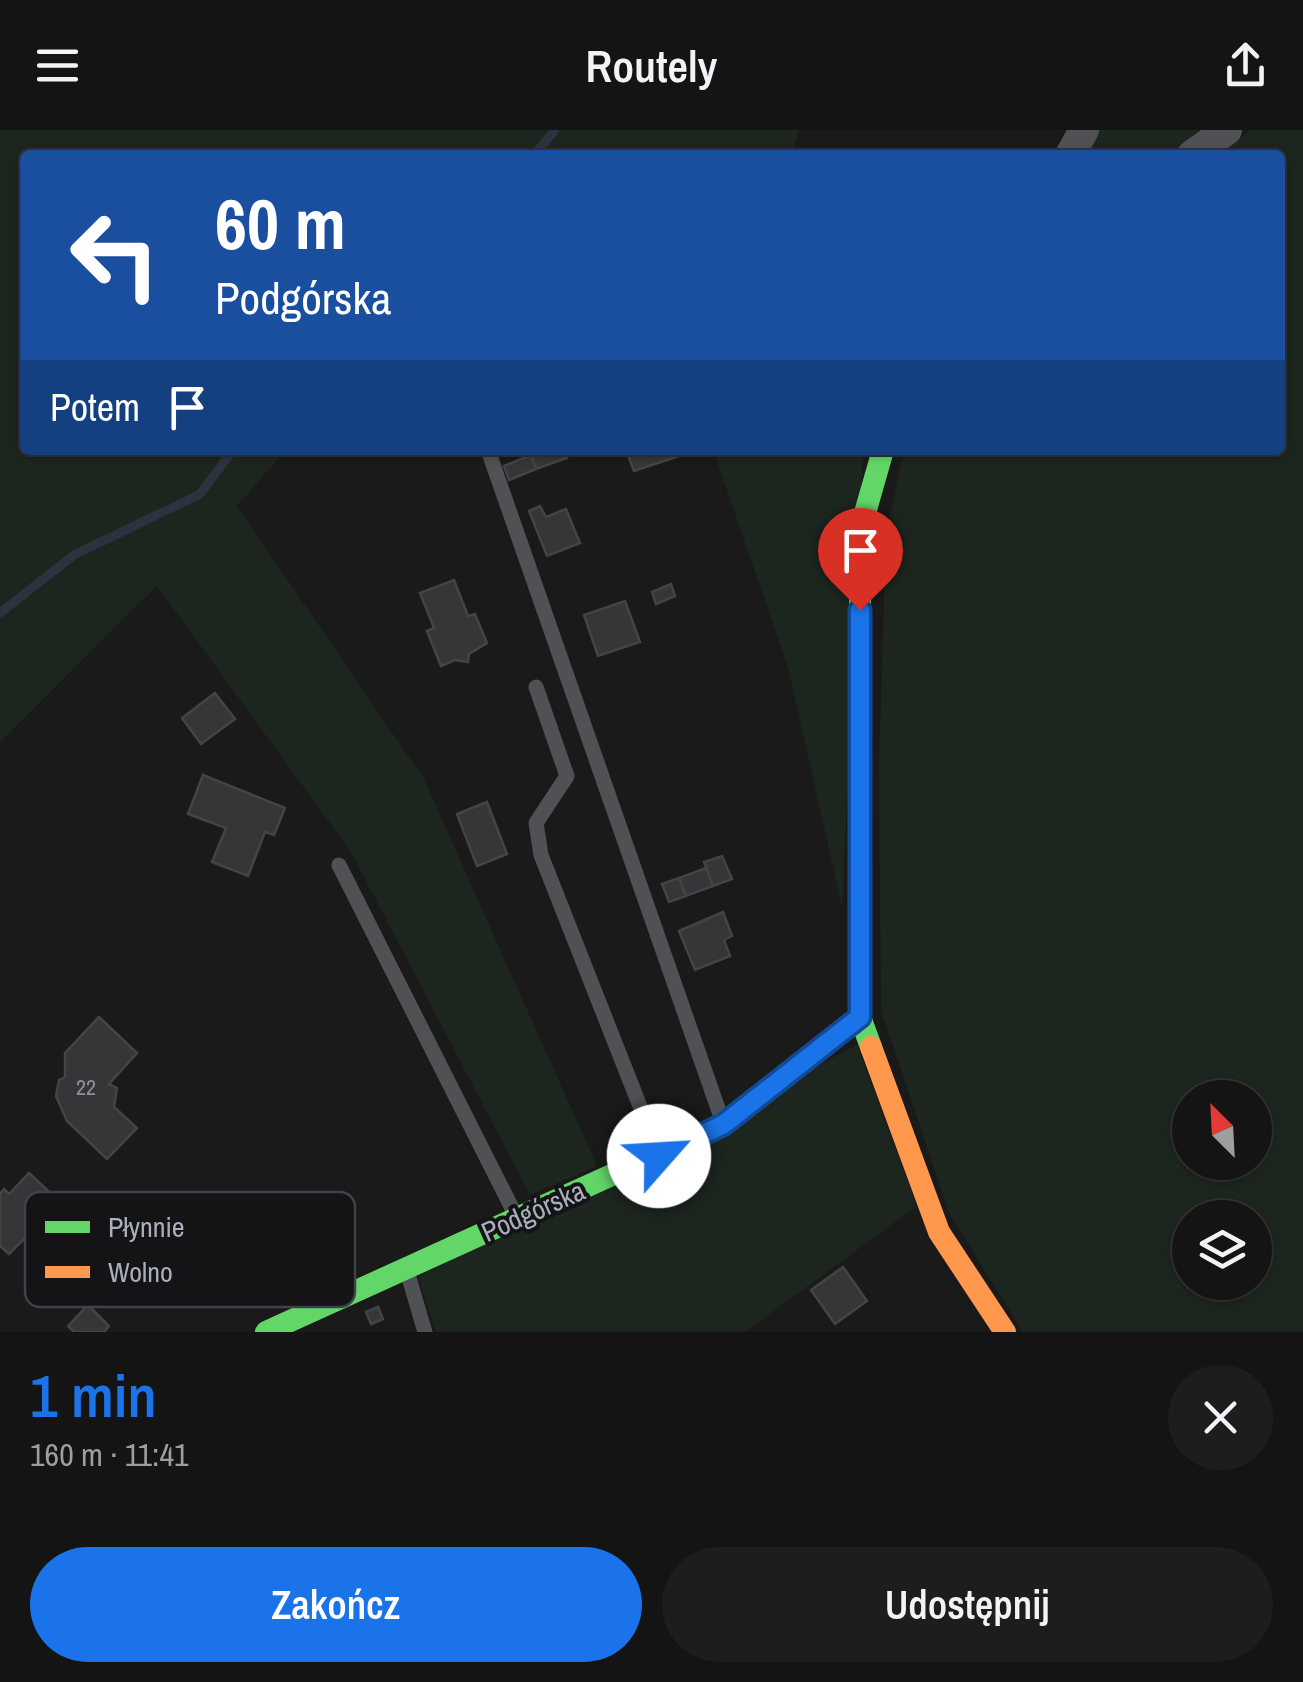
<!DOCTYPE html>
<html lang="pl">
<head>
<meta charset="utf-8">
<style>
  body { margin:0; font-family:"Archivo Narrow",sans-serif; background:#1d1d1d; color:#f1f3f6; height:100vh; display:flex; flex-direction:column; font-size:38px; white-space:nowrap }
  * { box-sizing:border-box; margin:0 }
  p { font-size:32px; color:#9d9ea0 }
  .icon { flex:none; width:55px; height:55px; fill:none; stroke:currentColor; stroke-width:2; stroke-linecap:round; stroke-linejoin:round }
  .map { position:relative; height:1202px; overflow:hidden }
  .panel { display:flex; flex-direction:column; background:#141414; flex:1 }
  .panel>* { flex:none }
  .guide { position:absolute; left:20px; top:20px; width:1265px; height:305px; border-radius:10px; box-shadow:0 2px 8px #0004,0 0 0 2px #333334; background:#1a4fa0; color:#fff; overflow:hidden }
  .needle { width:65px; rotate:336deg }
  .buttons { position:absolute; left:1172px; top:950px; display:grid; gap:20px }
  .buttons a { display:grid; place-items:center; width:100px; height:100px; border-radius:50%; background:#141414; box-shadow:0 2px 8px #0004,0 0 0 2px #333334; font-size:50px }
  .pin { position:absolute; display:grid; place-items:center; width:85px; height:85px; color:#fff; margin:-102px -42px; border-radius:50% 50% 50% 0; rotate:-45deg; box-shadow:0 0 10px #0007 }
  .pin .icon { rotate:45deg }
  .me { position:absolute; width:110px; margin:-55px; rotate:64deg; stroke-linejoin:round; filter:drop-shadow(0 0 8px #0008) }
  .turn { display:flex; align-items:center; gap:35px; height:210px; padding:0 30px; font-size:45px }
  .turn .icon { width:130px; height:130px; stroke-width:2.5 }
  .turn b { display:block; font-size:70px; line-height:85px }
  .then { display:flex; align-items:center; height:95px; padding:0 30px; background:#0003; gap:20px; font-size:38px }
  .round { display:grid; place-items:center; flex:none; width:105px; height:105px; border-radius:52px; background:#1d1d1d }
  .summary { display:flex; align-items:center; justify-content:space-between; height:170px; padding:0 30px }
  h1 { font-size:60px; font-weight:600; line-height:75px; color:#1a73e8 }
  .button { display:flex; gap:20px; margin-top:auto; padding:20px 30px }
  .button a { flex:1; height:115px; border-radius:60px; background:#1a73e8; color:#fff; font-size:40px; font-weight:600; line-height:115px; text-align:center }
  .button a+a { background:#1d1d1d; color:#f1f3f6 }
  header { display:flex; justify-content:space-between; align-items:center; height:130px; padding:0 30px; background:#141414; font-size:45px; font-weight:600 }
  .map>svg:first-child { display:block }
</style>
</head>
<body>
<header><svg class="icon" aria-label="menu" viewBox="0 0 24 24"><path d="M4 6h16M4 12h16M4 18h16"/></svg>Routely<svg class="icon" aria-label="share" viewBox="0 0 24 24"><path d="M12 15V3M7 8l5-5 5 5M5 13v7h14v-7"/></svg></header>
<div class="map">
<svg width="1303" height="1202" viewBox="0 0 1303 1202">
  <rect width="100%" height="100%" fill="#1a1a1b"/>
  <g fill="#1d251f" fill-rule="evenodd">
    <polygon points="0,0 799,0 792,25 613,25 609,18 599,25 25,25 25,320 286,320 237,376 424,649 597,1036 530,1065 351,722 157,456 0,612"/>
    <polygon points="1092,0 1207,0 1173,25 1081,25"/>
    <path d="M1251,0h52v1202h-280l-74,-119 -68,-203 -2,-246 7,-230 18,-84h376v-295h-63zM1190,968h65v64h-65zM1190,1088h65v64h-65z"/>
    <polygon points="713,320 863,320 842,777 788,537"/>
    <polygon points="857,915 917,1076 745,1202 436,1202 418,1147"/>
  </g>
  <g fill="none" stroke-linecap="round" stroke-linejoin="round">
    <g stroke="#2b343e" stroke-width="9">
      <polyline points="534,25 555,0"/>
      <polyline points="0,483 74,425 200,364 233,320"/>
    </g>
  </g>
  <g fill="#363639" stroke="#434447" stroke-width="2.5">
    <polygon points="529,320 563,320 567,328 536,339"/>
    <polygon points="626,320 683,320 685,324 634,341"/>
    <polygon points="531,325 536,339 509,350 504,336"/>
    <polygon points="540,376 546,387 566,379 580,413 547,426 529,381"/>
    <polygon points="454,450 468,486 475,484 487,513 469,524 468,532 455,530 441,536 427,501 434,498 420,463"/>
    <polygon points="671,454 675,466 656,474 652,462"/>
    <polygon points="625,471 640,512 598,526 584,485"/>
    <polygon points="215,563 235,589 201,614 182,588"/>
    <polygon points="203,645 285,678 274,705 265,702 248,746 212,732 226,698 188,684"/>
    <polygon points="487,672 507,724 477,736 457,684"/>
    <polygon points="722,726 732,749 713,756 704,732"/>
    <polygon points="706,738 713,756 686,766 679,748"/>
    <polygon points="679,748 686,766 669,772 662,754"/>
    <polygon points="723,782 732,806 724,810 730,826 695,840 679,801"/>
    <polygon points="99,887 137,923 109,954 117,958 114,977 137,998 107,1029 67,991 56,966 59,950 65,947 65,923"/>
    <polygon points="29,1043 60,1072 42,1090 46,1098 39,1107 25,1108 9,1124 0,1116 0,1064 4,1059 9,1064"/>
    <polygon points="843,1137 867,1171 835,1194 811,1160"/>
    <polygon points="88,1175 109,1196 104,1202 74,1202 68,1196"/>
    <polygon points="378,1177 383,1189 371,1194 366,1182"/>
  </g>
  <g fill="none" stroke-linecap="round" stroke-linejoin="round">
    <g stroke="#505154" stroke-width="15">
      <polyline points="488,320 722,990"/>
      <polyline points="536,557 567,646 536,693 541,725 658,1022"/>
      <polyline points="339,735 515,1084"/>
      <polyline points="407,1141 425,1202"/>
    </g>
    <g stroke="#505154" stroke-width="30">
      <polyline points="1070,25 1084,0"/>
      <polyline points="1192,25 1227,0"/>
    </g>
    <g stroke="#63d668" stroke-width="22">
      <polyline points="871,917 860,887 860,434 863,390 883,320"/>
      <polyline points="266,1202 724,994 860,887"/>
    </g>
    <polyline stroke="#ff974d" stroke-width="22" points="871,917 939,1102 1005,1202"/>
  </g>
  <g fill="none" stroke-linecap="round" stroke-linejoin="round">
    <g stroke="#114b97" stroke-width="25">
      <polyline id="route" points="659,1026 724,994 860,887 860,480"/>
    </g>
    <use href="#route" stroke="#1a73e8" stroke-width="18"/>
  </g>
  <g text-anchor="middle" stroke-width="8" stroke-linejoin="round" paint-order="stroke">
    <g font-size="22" fill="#8d919b">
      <text x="86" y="965">22</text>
    </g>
    <g font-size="28" fill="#aaafbc" stroke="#141417">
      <text transform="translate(533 1081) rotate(-24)" y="10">Podgórska</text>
    </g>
  </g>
  <rect x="25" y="1062" width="330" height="115" rx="15" fill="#141417" stroke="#414249" stroke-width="2.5"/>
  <rect x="45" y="1091" width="45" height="12" fill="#63d668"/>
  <rect x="45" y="1136" width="45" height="12" fill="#ff974d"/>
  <g font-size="28" fill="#aaafbc">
    <text x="108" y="1107">Płynnie</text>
    <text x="108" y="1152">Wolno</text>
  </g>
</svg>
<div class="buttons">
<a><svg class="needle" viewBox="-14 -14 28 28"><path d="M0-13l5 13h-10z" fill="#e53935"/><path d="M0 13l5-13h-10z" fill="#9d9ea0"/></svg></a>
<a><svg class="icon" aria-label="layers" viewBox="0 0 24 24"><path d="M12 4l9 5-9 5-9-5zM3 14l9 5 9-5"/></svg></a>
</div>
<div class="pin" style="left:860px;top:480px;background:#d93025"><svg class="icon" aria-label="arrive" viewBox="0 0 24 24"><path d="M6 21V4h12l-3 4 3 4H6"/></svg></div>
<svg class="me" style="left:659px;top:1026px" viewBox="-20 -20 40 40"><circle r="19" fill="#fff"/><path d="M0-13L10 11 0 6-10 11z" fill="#1a73e8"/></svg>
<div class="guide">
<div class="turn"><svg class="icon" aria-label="left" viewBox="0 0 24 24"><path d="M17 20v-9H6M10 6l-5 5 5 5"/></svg><div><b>60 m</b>Podgórska</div></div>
<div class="then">Potem<svg class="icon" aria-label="arrive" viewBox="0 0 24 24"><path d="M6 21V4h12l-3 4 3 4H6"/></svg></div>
</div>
</div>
<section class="panel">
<div class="summary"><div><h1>1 min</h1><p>160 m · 11:41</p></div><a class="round"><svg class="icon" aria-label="close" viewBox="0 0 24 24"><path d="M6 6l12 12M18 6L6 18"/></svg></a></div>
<div class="button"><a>Zakończ</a><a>Udostępnij</a></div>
</section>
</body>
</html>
